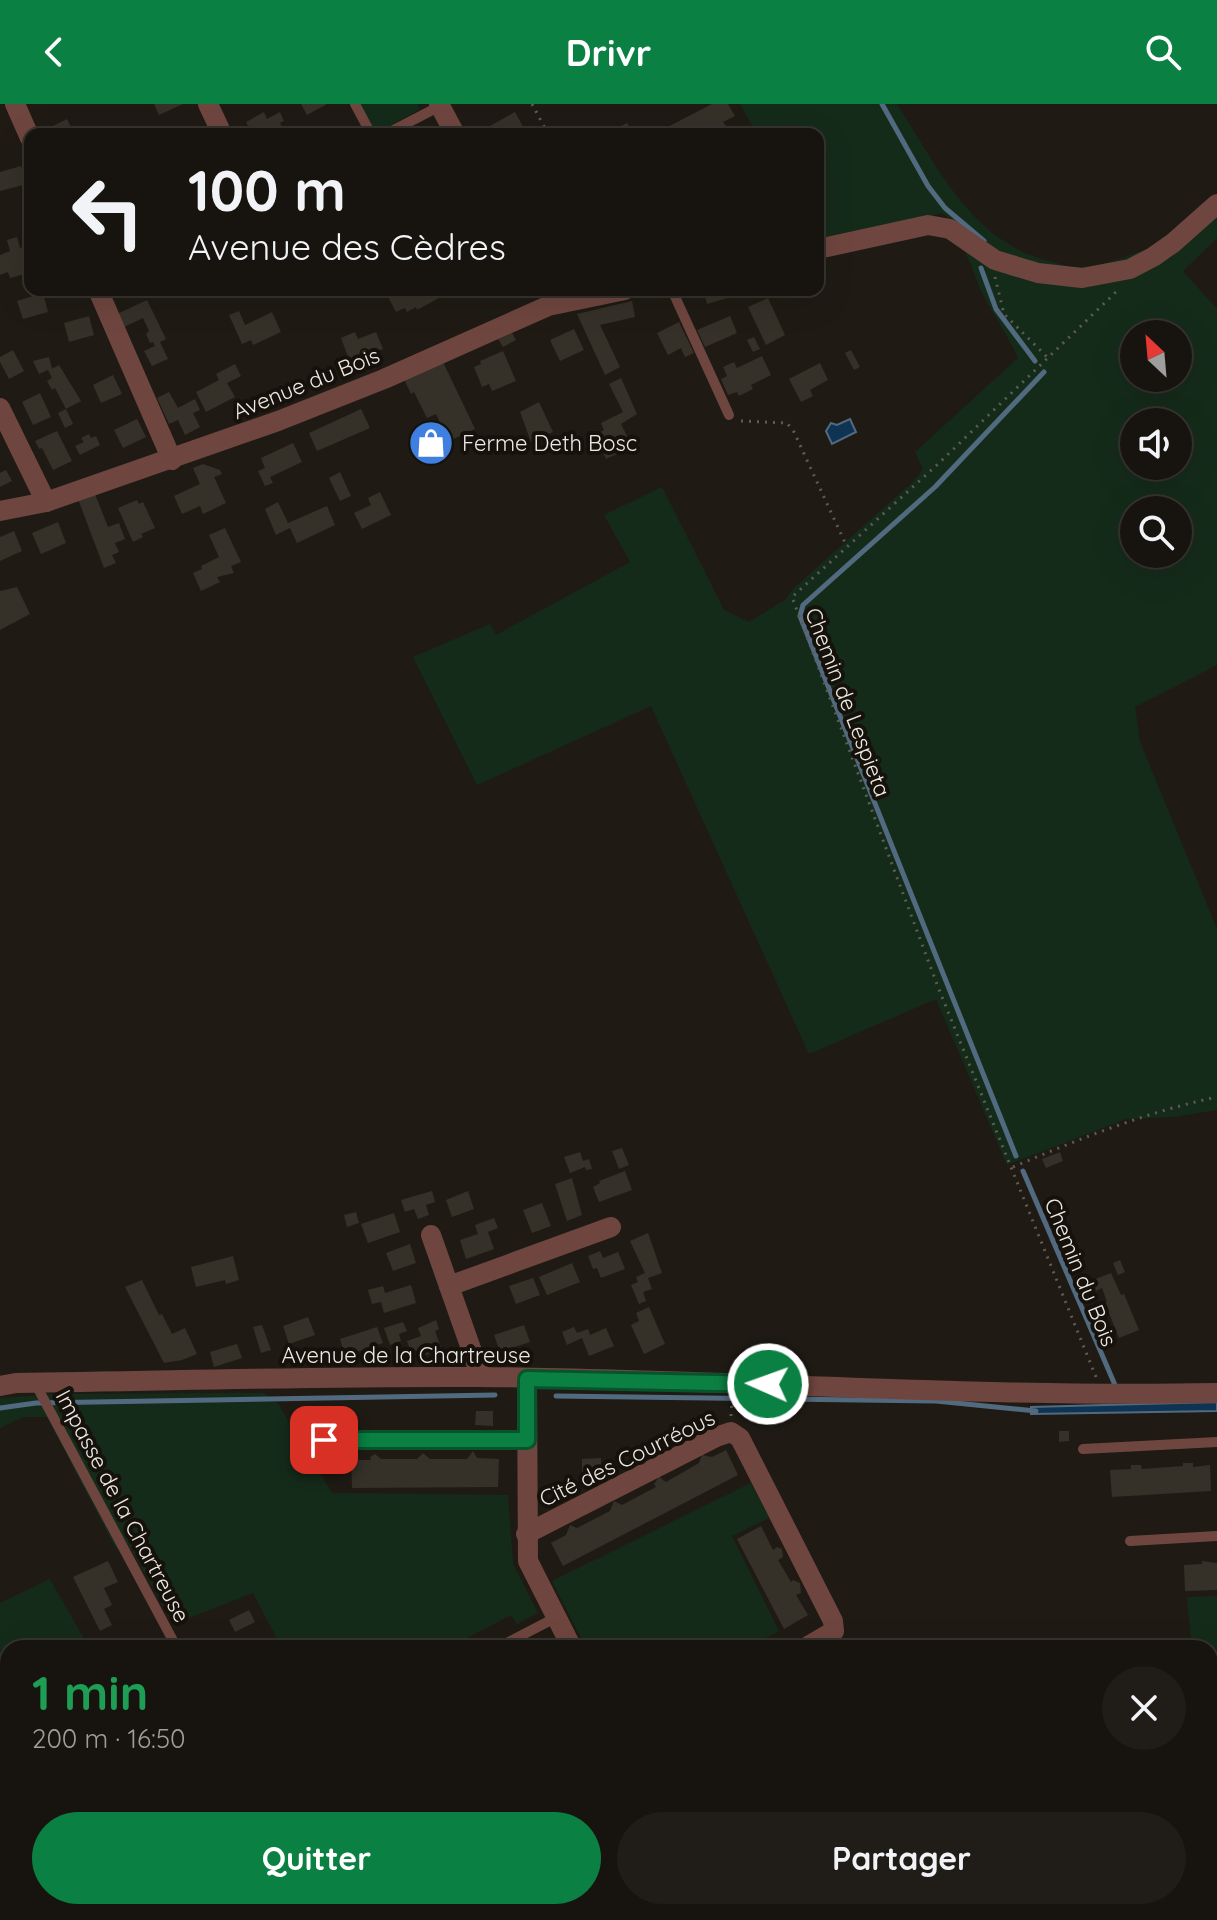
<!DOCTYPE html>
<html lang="fr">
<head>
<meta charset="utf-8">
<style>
  body { margin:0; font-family:Quicksand,sans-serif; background:#201d18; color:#f1f3f6; height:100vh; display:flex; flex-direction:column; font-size:30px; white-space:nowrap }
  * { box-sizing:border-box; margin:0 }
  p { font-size:26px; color:#9e9e9e }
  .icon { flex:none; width:44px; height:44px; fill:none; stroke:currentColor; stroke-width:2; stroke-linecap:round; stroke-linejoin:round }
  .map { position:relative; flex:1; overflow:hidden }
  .panel { position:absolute; left:0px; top:1536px; width:1218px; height:280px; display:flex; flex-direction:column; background:#17140f; border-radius:24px 24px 0 0; box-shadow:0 8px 32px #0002,0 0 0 2px #36332f }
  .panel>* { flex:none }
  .banner { position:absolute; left:24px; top:24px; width:800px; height:168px; border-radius:16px; box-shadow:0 8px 32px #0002,0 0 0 2px #36332f; background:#17140f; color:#f1f3f6; overflow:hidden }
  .needle { width:52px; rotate:334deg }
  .fabs { position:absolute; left:1120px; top:216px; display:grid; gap:16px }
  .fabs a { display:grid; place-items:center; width:72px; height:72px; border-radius:50%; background:#17140f; box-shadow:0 8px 32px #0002,0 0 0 2px #36332f; font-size:40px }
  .pin { position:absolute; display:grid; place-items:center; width:68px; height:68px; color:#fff; margin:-34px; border-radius:16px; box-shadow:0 4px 12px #0006 }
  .me { position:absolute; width:88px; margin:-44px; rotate:272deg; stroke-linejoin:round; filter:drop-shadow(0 0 6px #0008) }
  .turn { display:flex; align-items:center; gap:28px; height:168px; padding:0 32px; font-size:36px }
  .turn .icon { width:104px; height:104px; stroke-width:2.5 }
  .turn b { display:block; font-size:56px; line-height:68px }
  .round { display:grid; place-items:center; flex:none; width:84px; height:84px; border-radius:42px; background:#201d18 }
  .summary { display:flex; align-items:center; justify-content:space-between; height:136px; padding:0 32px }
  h1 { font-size:48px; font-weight:700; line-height:60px; color:#1e9e55 }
  .button { display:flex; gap:16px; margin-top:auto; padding:16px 32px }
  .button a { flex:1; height:92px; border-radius:48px; background:#0b8043; color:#fff; font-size:32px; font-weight:700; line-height:92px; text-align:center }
  .button a+a { background:#201d18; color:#f1f3f6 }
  header { display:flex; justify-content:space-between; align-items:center; height:104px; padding:0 32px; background:#0b8043; color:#fff; font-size:36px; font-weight:700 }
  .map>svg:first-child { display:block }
</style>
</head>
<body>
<header><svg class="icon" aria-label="back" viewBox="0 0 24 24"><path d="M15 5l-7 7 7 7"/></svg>Drivr<svg class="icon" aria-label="search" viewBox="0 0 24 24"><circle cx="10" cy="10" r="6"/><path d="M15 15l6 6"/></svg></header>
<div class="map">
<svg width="1217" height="1816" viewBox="0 0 1217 1816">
  <rect width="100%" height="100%" fill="#1f1b14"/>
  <polygon fill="#2f1d1f" points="316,1808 566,1808 549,1816 320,1816"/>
  <g fill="#152b1a" fill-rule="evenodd">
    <polygon points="360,0 417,0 420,5 386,24 373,23"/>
    <path d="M740,0h157c40,62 73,135 148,156 10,2 21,7 30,7 25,1 49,-10 72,-18l22,10 48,-44v23l-34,33 34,38v356l-82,42 5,35 77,187v181l-44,7 -47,2 -119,46 -71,-166 -127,55 -158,-348 -174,79 -64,-128 77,-33 6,11 134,-73 -26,-47 58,-28 62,123 25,12 36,-22 10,-13 121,-108 7,-10 -8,-17 103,-94c-10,-24 -26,-44 -37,-68 -6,-12 -8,-24 -15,-35l5,-18 -29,-24 -124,27v-106h-61zM1134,230h44v44h-44zM1134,318h44v44h-44zM1134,406h44v44h-44z"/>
    <polygon points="264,1289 279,1301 332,1389 508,1391 513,1460 538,1509 517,1520 511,1511 448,1544 282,1544 253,1489 173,1520 128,1440 116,1445 47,1313 23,1313 0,1324 0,1294 60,1290"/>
    <polygon points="751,1379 769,1414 732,1432 779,1527 747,1544 586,1544 552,1477"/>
    <polygon points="50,1475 89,1544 8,1544 8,1636 0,1639 0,1499"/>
    <polygon points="1217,1492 1217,1603 1210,1592 1210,1544 1179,1544 1174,1536 1191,1534 1187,1493"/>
  </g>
  <g fill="#0f3353" stroke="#526a7f" stroke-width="2">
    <polygon points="850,315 856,328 832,340 826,327 831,319 837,321"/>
    <polygon points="1217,1298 1217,1307 1031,1310 1031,1303"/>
  </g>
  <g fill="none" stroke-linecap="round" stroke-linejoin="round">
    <g stroke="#526a7f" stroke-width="5">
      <polyline points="882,0 928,82 945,104 984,137"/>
      <polyline points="981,164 996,205 1035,257"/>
      <polyline points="1016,1052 800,512 803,501 935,383 1044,268"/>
      <polyline points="1023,1067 1115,1281"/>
      <polyline points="556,1292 936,1297 1036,1307"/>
      <polyline points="0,1304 36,1299 495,1291"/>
    </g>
  </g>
  <g fill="#353129">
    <polygon points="154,0 183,0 159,11"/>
    <polygon points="301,0 327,0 307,11"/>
    <polygon points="712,0 728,0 735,12 723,18 726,22 714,28 654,30"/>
    <polygon points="264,8 267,15 280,8 284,17 280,19 286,30 252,30 246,18"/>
    <polygon points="515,8 526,28 522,30 476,30"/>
    <polygon points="67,15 74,30 47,30 45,26"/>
    <polygon points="627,19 633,30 606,30"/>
    <polygon points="21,62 27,80 0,87 0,68"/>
    <polygon points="17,133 20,144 30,141 30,163 24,165 25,170 10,174 8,168 0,171 0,151 10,147 7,136"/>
    <polygon points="413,186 435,186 439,194 417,206 416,203 407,208 405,204 396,208 387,191 395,187 398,194"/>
    <polygon points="703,186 732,186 734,192 707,200"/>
    <polygon points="43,189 48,208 23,215 17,197"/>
    <polygon points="768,194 785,231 766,241 748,203"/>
    <polygon points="147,196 166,235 160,238 168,255 152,262 144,247 155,242 153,238 150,239 146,230 149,227 143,214 124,223 117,210"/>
    <polygon points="632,197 635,213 600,221 620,263 605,271 577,210"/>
    <polygon points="239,207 245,221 272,208 281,228 253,241 251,236 242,240 229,211"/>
    <polygon points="89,212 94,231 69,238 64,219"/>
    <polygon points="730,212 737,229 705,243 697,226"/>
    <polygon points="679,218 694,249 685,253 681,244 668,251 657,229"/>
    <polygon points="574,225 584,246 560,257 550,236"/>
    <polygon points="355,228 358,235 376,228 383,245 350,258 341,234"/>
    <polygon points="512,229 516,236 503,243 498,235"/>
    <polygon points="754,233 760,245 753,248 747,236"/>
    <polygon points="13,246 24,267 9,275 0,258 0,253"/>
    <polygon points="851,246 860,263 854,266 845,249"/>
    <polygon points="503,247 516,277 492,287 489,280 482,283 474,263 481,260 480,257"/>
    <polygon points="762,252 771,271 751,281 753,285 739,292 737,288 728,291 721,275 727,272 723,263 734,258 737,264"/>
    <polygon points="49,253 52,265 59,261 81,297 66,305 55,284 52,286 47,277 52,274 48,266 39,270 33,257"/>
    <polygon points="443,258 475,325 449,337 436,310 427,314 414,288 411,290 403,273"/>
    <polygon points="820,259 828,276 810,286 813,292 801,298 789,275"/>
    <polygon points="235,260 241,272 227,279 235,293 206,308 196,288 219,276 216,270"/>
    <polygon points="113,271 122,290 101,299 93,281"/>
    <polygon points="621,274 637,310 621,320 630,338 621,342 623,347 606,355 595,331 604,326 601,319 623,308 609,280"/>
    <polygon points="169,288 178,304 195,295 200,306 193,309 200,323 185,331 178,316 169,320 157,294"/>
    <polygon points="40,289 51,313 33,321 22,298"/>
    <polygon points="539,298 553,328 531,338 520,308"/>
    <polygon points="66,305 73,320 65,324 58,309"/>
    <polygon points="361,305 370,324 317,347 309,329"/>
    <polygon points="137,315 146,333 123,344 114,326"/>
    <polygon points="57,327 72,357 53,366 42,344 39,345 35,337"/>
    <polygon points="89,330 91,334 96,332 100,341 80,351 75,342 84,338 81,334"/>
    <polygon points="293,339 302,358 270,373 273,379 265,382 258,367 265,364 261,354"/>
    <polygon points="203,360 220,366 222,370 214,373 226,399 203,410 200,402 182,410 174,392 200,380 193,364"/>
    <polygon points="6,366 12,377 0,383 0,369"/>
    <polygon points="340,368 351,392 340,397 329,374"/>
    <polygon points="380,388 391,411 362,425 354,409 371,401 368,394"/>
    <polygon points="95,390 108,423 119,419 125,435 115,439 119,448 112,451 116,459 104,464 78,395"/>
    <polygon points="137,396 139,400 143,398 155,424 141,430 143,433 133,438 118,404"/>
    <polygon points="278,398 288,419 327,402 335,421 297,439 290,424 276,431 265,405"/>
    <polygon points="58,418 66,439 41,450 32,429"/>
    <polygon points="225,424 241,458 231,462 234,469 217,473 220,478 201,487 193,469 202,465 201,462 219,453 209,431"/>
    <polygon points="14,427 22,447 0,457 0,433"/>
    <polygon points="17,483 30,510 0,526 0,487"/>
    <polygon points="622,1044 629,1061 619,1065 612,1047"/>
    <polygon points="580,1048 583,1057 589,1055 592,1065 586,1066 585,1063 570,1069 564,1053"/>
    <polygon points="1060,1048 1063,1057 1046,1064 1042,1055"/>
    <polygon points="625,1067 632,1086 599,1098 593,1083 600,1079 599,1077"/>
    <polygon points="572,1074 582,1111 567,1117 555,1080"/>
    <polygon points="432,1087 435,1098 426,1101 429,1111 418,1115 414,1105 405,1108 401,1096"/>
    <polygon points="468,1087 474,1105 452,1113 446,1096"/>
    <polygon points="542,1099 551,1122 532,1129 523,1106"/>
    <polygon points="356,1108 359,1119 347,1123 344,1111"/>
    <polygon points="394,1109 400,1128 368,1139 361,1120"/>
    <polygon points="494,1114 498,1124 488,1128 494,1145 466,1155 460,1136 478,1130 475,1121"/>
    <polygon points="648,1129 662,1169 648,1174 652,1185 643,1188 646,1197 639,1200 631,1181 638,1178 636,1173 645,1169 630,1137"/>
    <polygon points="410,1140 416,1159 393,1167 386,1149"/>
    <polygon points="600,1147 603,1154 618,1148 625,1165 601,1174 597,1164 593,1165 588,1152"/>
    <polygon points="233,1152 239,1176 226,1180 225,1176 196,1183 191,1163"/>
    <polygon points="1120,1156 1125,1168 1118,1171 1113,1159"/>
    <polygon points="572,1159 580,1178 547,1191 539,1173"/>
    <polygon points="1111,1169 1121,1191 1124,1190 1139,1226 1119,1234 1105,1199 1107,1198 1102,1184 1092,1189 1088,1178"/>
    <polygon points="533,1174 540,1191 516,1200 509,1182"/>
    <polygon points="142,1176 159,1211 162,1210 172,1230 185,1224 197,1250 182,1256 164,1259 125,1183"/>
    <polygon points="411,1181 416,1199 384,1209 381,1198 372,1200 368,1186 383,1182 385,1189"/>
    <polygon points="649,1203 665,1240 644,1250 631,1221 639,1217 636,1209"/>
    <polygon points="308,1213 315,1231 289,1240 283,1222"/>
    <polygon points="436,1216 439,1225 435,1227 442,1246 419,1253 416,1246 411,1248 407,1237 421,1232 418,1224"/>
    <polygon points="403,1218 407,1227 399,1230 401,1237 390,1241 384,1224"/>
    <polygon points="262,1221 271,1246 261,1249 253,1223"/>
    <polygon points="524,1221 530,1238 500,1248 494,1231"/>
    <polygon points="377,1223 383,1239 345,1252 340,1235"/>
    <polygon points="574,1223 577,1229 588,1225 590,1231 606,1224 614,1242 589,1252 582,1234 567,1241 562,1228"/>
    <polygon points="237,1240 242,1254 214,1263 210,1248"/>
    <polygon points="476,1307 493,1307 493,1322 475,1321"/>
    <polygon points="1059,1327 1069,1327 1069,1337 1059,1338"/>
    <polygon points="726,1346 738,1371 563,1462 551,1439 566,1431 570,1421 577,1424 610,1407 614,1397 622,1401 656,1383 654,1380 659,1373 666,1378 699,1359 702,1351 712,1353"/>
    <polygon points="473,1347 477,1354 499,1355 498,1383 352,1384 351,1356 371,1356 370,1353 375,1350 381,1355 417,1355 423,1349 430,1355 467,1355"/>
    <polygon points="601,1354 601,1376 582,1376 582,1355"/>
    <polygon points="1183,1359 1193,1359 1193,1363 1210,1361 1211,1387 1112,1393 1110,1366 1131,1365 1131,1361 1141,1361 1142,1365 1183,1362"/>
    <polygon points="761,1422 773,1446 777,1443 782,1445 783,1453 778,1456 791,1478 793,1476 800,1479 801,1489 796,1491 808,1511 784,1525 737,1435"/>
    <polygon points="108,1457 118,1478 104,1484 112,1501 104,1505 112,1521 100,1527 73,1473"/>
    <polygon points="1202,1457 1217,1459 1217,1486 1185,1487 1184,1461 1202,1460"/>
    <polygon points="249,1506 255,1518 235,1528 229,1516"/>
    <polygon points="238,1535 243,1544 220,1544"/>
    <polygon points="1210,1792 1212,1795 1217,1792 1217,1816 1210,1809"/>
    <polygon points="45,1808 73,1808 77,1816 40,1816 47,1812"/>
    <polygon points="257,1808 279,1808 283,1816 241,1816"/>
    <polygon points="691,1808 717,1808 708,1816 694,1816 689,1810"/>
    <polygon points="808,1808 839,1808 829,1816 815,1816"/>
    <polygon points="894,1808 923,1808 930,1816 901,1816"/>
    <polygon points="1061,1808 1079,1808 1086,1816 1052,1816"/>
    <polygon points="1107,1808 1125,1808 1131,1816 1113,1816"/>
    <polygon points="1138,1808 1158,1808 1162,1813 1169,1808 1174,1816 1144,1816"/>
  </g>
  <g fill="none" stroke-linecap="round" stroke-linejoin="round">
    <g stroke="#5f5b55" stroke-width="3" stroke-dasharray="2 6" stroke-linecap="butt">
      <polyline points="532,0 548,30"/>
      <polyline points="995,173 1004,210 1048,254"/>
      <polyline points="741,317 787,319 794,328 847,443"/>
      <path d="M1013,1063c66,-28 133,-55 204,-70"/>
      <polyline points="1096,1273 938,883 792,493 938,360 1117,187"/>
      <polyline points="731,1312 732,1296"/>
      <polyline points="600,1816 608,1808"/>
    </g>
    <g stroke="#6f463f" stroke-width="10">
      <polyline points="355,0 371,30 374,30"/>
      <polyline points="386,30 440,2"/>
      <polyline points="672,186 729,311"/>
      <polyline points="35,1279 177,1544"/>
      <polyline points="324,1336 527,1336"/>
      <polyline points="1083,1345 1217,1338"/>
      <polyline points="1130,1437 1217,1432"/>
      <polyline points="497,1544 557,1513"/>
    </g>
    <g stroke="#6f463f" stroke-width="20">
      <polyline points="15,0 30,34"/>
      <polyline points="208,0 222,30"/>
      <polyline points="439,0 455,30"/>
      <polyline points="818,145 928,121 950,125 995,156 1038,169 1082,174 1130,165 1153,153 1173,139 1217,100"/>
      <polyline points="98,186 172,356"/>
      <polyline points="0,304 46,398"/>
      <polyline points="0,407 46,398 278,317 384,275 548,202 625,186"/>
      <polyline points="431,1131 481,1273"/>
      <polyline points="449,1182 611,1123"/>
      <polyline points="527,1275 528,1457 572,1544"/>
      <path d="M0,1282l16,-3c155,-2 310,-7 465,-6 245,2 491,21 736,16"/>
      <polyline points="526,1430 716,1333 731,1328 740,1334 833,1517 834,1527 805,1544"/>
      <polyline points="1217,1716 1213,1729 1217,1734"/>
      <polyline points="200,1808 219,1816"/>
      <polyline points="774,1808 781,1816"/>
      <polyline points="969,1808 972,1816"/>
      <polyline points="1097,1808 1102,1816"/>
      <polyline points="1182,1808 1188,1816"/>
      <polyline points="4,1816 8,1795"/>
      <polyline points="852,1816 861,1808"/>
      <polyline points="1012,1816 1024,1808"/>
    </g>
  </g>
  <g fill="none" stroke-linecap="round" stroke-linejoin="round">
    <g stroke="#07532c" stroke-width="20">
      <polyline id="route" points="324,1336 527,1336 527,1275 768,1280"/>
    </g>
    <use href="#route" stroke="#0b8043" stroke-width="14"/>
  </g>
  <defs>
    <g id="shop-disc" transform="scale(2.3)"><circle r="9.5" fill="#3f7fe0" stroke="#16120b"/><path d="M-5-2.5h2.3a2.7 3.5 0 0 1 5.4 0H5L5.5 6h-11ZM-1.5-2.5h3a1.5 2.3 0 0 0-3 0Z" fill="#fff"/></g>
  </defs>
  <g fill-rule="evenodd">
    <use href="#shop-disc" x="431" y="339"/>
  </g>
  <g text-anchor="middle" stroke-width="8" stroke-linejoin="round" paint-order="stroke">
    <g font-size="22" fill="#edeae5" stroke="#16120b">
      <text transform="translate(306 279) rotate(-22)" y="8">Avenue du Bois</text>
      <text transform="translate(848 598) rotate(69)" y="8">Chemin de Lespieta</text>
      <text transform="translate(1081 1168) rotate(68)" y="8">Chemin du Bois</text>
      <text x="406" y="1259">Avenue de la Chartreuse</text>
      <text transform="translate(627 1354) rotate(-26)" y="8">Cité des Courréous</text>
      <text transform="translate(123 1402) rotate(62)" y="8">Impasse de la Chartreuse</text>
    </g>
    <g font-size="22" fill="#edeae5" stroke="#16120b" text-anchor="start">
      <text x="462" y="347">Ferme Deth Bosc</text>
    </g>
  </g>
</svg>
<div class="fabs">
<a><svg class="needle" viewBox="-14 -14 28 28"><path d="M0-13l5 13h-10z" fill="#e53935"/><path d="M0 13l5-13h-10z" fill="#9e9e9e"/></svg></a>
<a><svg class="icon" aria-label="sound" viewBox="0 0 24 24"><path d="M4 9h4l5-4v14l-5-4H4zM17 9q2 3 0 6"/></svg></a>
<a><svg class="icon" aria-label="search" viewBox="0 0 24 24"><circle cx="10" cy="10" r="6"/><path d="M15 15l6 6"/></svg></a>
</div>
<div class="pin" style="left:324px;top:1336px;background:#d93025"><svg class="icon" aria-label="arrive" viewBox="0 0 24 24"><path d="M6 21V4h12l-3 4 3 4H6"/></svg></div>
<svg class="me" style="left:768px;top:1280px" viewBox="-20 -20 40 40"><circle r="17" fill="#0b8043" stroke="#fff" stroke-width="3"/><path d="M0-11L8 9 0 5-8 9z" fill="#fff"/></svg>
<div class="banner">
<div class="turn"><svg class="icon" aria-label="left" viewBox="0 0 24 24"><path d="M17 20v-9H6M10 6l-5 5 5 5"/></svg><div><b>100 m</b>Avenue des Cèdres</div></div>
</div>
<section class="panel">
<div class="summary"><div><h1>1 min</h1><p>200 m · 16:50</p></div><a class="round"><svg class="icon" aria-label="close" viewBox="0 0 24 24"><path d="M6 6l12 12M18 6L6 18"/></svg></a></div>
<div class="button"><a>Quitter</a><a>Partager</a></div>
</section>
</div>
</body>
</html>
